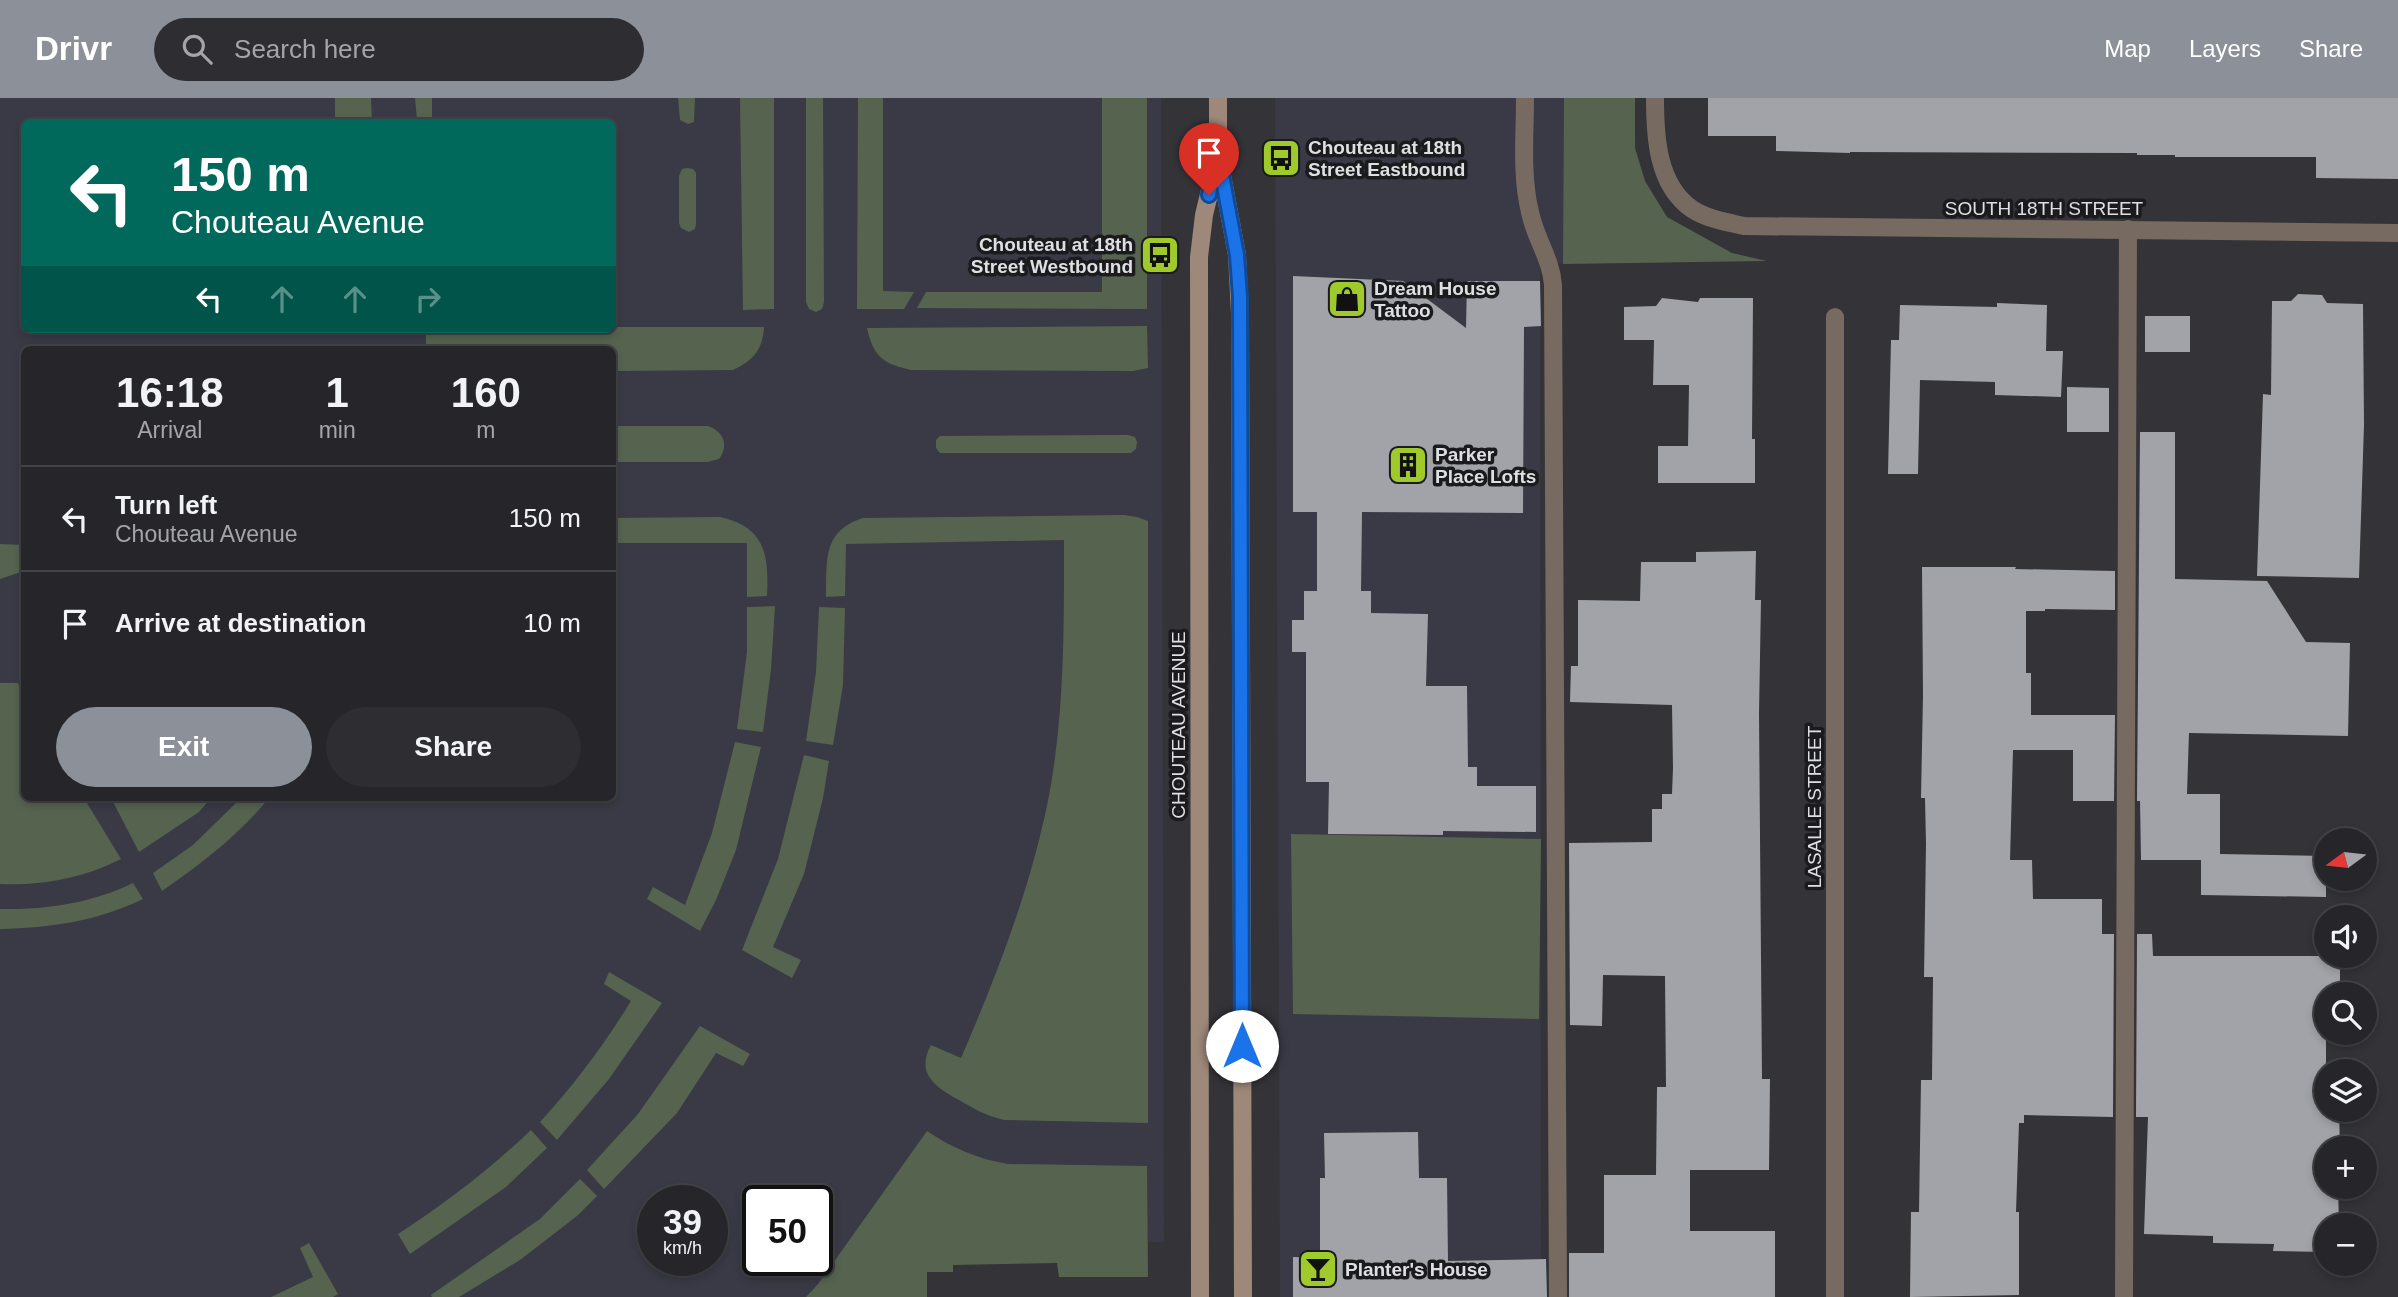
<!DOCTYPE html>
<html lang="en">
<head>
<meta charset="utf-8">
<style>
  body { margin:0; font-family:Arial,sans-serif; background:#2e2e32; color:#f1f3f6; height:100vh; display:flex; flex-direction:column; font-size:26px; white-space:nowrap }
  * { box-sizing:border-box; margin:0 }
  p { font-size:23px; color:#a4a5a8 }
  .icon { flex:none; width:38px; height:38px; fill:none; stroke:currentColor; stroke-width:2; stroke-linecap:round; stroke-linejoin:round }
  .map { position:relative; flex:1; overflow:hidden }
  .side { position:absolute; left:21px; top:248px; width:595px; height:455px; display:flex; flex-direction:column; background:#26262a; border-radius:10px; box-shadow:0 4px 10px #0003,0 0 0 2px #424347 }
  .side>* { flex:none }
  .top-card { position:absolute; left:21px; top:21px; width:595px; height:214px; border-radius:10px; box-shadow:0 4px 10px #0003,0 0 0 2px #424347; background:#00695c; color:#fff; overflow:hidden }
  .needle { width:46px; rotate:255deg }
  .fabs { position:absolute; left:2314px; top:730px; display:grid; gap:14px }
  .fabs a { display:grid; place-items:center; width:63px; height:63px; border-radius:50%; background:#26262a; box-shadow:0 4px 10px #0003,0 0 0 2px #424347; font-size:35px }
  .speed { position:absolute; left:637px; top:1087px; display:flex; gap:14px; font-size:35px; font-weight:700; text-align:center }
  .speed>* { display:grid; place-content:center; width:91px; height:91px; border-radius:50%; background:#26262a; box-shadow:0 4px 10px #0003,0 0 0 2px #424347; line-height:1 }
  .speed small { font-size:18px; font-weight:400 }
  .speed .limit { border:4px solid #111; border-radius:10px; background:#fff; color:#111 }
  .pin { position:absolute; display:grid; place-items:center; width:60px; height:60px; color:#fff; margin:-72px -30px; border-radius:50% 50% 50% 0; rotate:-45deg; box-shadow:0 0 7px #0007 }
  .pin .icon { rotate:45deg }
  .me { position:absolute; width:77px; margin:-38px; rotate:0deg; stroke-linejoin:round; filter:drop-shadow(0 0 5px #0008) }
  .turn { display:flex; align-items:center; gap:24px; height:147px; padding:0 35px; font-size:32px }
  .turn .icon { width:91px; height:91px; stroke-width:2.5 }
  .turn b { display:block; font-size:49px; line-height:60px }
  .lanes { display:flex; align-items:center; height:66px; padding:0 35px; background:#0003; justify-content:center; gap:35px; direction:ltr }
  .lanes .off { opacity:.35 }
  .eta { display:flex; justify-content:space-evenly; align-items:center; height:119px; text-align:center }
  .eta b { font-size:42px; font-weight:800; line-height:49px }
  .primary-button { display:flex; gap:14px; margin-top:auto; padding:14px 35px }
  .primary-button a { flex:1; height:80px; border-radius:42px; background:#8c9099; color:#fff; font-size:28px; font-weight:800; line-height:80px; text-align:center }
  .primary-button a+a { background:#2e2e32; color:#f1f3f6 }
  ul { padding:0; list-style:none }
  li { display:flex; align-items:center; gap:21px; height:105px; padding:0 35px; border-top:2px solid #424347 }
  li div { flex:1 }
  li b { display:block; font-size:26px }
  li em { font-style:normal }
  header { display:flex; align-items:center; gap:42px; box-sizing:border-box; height:98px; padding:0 35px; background:#8c9099; color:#fff }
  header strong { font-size:33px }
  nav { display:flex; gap:38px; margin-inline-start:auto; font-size:24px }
  .search { width:490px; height:63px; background:#2e2e32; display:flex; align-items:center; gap:18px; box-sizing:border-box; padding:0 24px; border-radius:38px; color:#a4a5a8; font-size:26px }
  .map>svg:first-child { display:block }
</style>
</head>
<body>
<header>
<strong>Drivr</strong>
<div class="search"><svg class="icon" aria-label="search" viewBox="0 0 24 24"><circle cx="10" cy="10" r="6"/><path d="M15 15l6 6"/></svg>Search here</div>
<nav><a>Map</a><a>Layers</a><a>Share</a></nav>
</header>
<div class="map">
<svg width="2398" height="1199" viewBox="0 0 2398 1199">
  <rect width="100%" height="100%" fill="#333338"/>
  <g fill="#393a45" fill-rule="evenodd">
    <path d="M0,0h1161l3,1144 -255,4 -1,51h-908zM24,24h588v207h-588zM24,252h588v448h-588zM653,1102h59v60h-59zM758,1102h59v60h-59z"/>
    <polygon points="1275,0 1635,0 1636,164 1540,166 1541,1199 1280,1199"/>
  </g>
  <g fill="#55634f">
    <polygon points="335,0 371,0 372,24 335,24"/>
    <polygon points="415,0 432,0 432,23 420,24 417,22"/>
    <polygon points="678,0 695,0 694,24 688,26 680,22"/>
    <polygon points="740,0 774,0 774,211 743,212"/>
    <polygon points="806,0 823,0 824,204 822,211 816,214 809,211 806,204"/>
    <polygon points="858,0 883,0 883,193 914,194 904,211 857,211"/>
    <polygon points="1102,0 1147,0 1147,211 917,210 926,194 1102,194"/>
    <polygon points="1564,0 1635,0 1635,50 1645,83 1667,119 1732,155 1767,163 1563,166"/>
    <polygon points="687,70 693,71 696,75 696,126 695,131 689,134 681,130 679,125 679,78 682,71"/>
    <path d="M1147,228l1,42 -15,3 -222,-1c-28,-6 -38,-14 -44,-42z"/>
    <path d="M613,229h151c-1,22 -11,34 -31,43l-120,1 -1,-21h-186v-21h186z"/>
    <path d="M613,328h95c16,6 21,19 11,33l-11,3h-95z"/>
    <polygon points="1128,337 1135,339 1137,344 1136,351 1131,355 940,355 936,350 936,342 940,338"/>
    <path d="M1124,417l13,2 11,4v602l-144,-3c-17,-4 -30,-11 -45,-20 -23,-13 -44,-26 -28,-55l30,13c32,-74 61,-148 80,-226 24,-95 23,-195 23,-292l-218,4 -1,52 -19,1c1,-36 -4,-66 37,-79z"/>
    <path d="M720,419c45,10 49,37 47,79l-20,1v-54h-134v-25z"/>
    <polygon points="0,446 24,447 24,473 0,481"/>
    <polygon points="775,508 771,572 763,634 737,631 747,554 747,509"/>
    <polygon points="819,509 845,510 843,587 833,647 806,643 816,574"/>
    <path d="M0,585h18l6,22v93h60l37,61c-37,19 -79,27 -121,25z"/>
    <polygon points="735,644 761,649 736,752 716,802 700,833 647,801 653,789 685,807 712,735"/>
    <polygon points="804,657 829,663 823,700 804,776 773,849 801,862 792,880 742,852 778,761"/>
    <polygon points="111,700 211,700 199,714 139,754"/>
    <path d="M241,700h28c-31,38 -67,65 -107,93l-9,-18 40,-28z"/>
    <polygon points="1291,736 1541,741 1539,921 1293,916"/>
    <path d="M133,785l10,16c-45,22 -93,29 -143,30v-20c46,1 92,-6 133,-26z"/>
    <path d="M609,874l53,31 -53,76 -52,61 -17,-18c35,-38 64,-77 91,-121l-27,-17z"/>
    <polygon points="700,928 750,956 743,968 716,955 677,1015 604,1091 587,1072 638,1016"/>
    <path d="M531,1032l16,18 -41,39 -96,67 -12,-20c48,-31 92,-65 133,-104z"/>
    <path d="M927,1033c25,17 51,28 81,33l139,2 1,111h-89l-2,-14 -104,2v7h-26v25h-121l12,-13z"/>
    <polygon points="580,1081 597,1098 577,1118 520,1162 459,1199 432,1199 431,1197 540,1121"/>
    <polygon points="309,1145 338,1196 333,1199 271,1199 313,1179 300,1150"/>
  </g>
  <g fill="#a2a3a8">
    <polygon points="1708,0 2398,0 2398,81 2316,80 2316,59 2175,59 2175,57 2137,57 2137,55 1850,54 1850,55 1776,53 1776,38 1708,38"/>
    <polygon points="1293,178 1403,183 1466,230 1467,183 1540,183 1541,228 1524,229 1523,415 1362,414 1361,493 1371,493 1371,515 1428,516 1426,588 1467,588 1468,669 1477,669 1477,688 1536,688 1536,734 1443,733 1443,737 1328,736 1329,684 1306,684 1306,554 1292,554 1292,522 1304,522 1304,493 1317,493 1317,414 1293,414"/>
    <polygon points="2298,196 2322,197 2327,205 2363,206 2364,327 2359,480 2257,478 2263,296 2271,297 2272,203 2291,203"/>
    <polygon points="1662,200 1698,204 1700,200 1753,200 1752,341 1755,341 1755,385 1658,385 1658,348 1688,348 1689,287 1653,287 1654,242 1624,242 1624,209 1656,208"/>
    <polygon points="1997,205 2047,207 2046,253 2063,253 2061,299 1995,297 1995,284 1920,282 1918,376 1888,376 1891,242 1899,242 1900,207 1997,209"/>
    <rect x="2145" y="218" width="45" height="36"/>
    <polygon points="2067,289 2109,290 2109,334 2067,334"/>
    <polygon points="2140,334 2175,334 2175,481 2267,483 2306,544 2350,545 2348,638 2189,635 2187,696 2220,696 2220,756 2326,758 2326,799 2201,797 2201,762 2141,762 2140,703 2137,703"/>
    <polygon points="1756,453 1755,502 1761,502 1759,615 1762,981 1770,981 1769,1072 1690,1072 1690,1133 1775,1133 1775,1199 1569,1199 1569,1155 1604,1155 1604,1077 1656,1077 1657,989 1666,989 1665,878 1603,877 1602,928 1570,927 1569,745 1652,744 1652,711 1662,711 1662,696 1672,696 1673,670 1672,607 1570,604 1571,568 1578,568 1578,502 1640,503 1641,464 1696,464 1696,454"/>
    <polygon points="1922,469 2016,469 2015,471 2115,473 2115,512 2045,511 2045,513 2026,513 2026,575 2031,575 2031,617 2115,617 2114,703 2073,703 2073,652 2013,652 2010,762 2032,762 2033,801 2102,801 2102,836 2114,836 2113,1019 2024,1017 2024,1025 2019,1025 2016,1114 2019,1114 2019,1197 1910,1199 1911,1114 1919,1114 1921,982 1932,982 1933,879 1924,879 1926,746 1925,700 1921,700 1923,597"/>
    <polygon points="2137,836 2152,836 2153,858 2340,858 2340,896 2326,896 2326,934 2339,934 2326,935 2326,1012 2339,1012 2340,1050 2326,1050 2326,1088 2338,1088 2339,1127 2326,1127 2326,1154 2273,1153 2274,1146 2213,1145 2213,1138 2144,1136 2148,1019 2136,1019"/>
    <polygon points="1418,1034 1419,1080 1447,1080 1448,1163 1546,1161 1547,1199 1293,1199 1293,1159 1320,1160 1320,1080 1325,1080 1324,1035"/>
  </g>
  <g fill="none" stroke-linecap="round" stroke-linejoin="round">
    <g stroke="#776a61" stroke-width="18">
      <path d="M1525,0c0,38 -4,77 5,114 5,26 21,46 23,73l5,1012"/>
      <polyline points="2124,1199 2128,131"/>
    </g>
    <g stroke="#776a61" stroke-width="18">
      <path d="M1655,0c0,38 2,87 37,111 15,10 35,13 52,17l654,7"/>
      <polyline points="1835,219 1835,1199"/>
    </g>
    <g stroke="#9d8879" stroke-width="18">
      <polyline points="1218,0 1218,56 1237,157 1240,216 1243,1199"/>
      <polyline points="1200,1199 1199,159 1204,117 1217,63"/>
    </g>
  </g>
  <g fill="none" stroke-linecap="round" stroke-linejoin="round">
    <g stroke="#114b97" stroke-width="18">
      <polyline id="route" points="1209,97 1218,56 1237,157 1240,199 1242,948"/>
    </g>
    <use href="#route" stroke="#1a73e8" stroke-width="12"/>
  </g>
  <defs>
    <g id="bus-square" transform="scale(2.0125)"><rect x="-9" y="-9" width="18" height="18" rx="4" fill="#a0c92b" stroke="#1b1b1d"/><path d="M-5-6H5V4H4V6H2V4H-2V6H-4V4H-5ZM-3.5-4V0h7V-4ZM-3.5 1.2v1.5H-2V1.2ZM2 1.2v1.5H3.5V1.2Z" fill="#111"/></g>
    <g id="shop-square" transform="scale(2.0125)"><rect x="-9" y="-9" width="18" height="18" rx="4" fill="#a0c92b" stroke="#1b1b1d"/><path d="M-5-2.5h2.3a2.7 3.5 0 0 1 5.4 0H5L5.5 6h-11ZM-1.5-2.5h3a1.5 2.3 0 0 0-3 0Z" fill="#111"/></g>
    <g id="building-square" transform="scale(2.0125)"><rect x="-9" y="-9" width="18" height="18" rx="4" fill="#a0c92b" stroke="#1b1b1d"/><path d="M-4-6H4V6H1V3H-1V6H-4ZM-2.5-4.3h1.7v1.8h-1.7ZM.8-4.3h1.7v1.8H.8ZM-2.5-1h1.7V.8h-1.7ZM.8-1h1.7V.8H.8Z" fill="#111"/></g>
    <g id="bar-square" transform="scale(2.0125)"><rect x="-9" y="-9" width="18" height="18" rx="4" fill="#a0c92b" stroke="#1b1b1d"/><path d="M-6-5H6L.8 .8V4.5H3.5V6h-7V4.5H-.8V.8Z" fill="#111"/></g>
  </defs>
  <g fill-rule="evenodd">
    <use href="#bus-square" x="1281" y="60"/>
    <use href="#bus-square" x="1160" y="157"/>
    <use href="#shop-square" x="1347" y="201"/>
    <use href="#building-square" x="1408" y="367"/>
    <use href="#bar-square" x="1318" y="1171"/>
  </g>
  <g text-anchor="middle" stroke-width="7" stroke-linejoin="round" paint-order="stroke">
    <g font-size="19" font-weight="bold" fill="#dedfe2" stroke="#1b1b1d" text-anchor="start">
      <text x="1308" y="56">Chouteau at 18th<tspan x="1308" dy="22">Street Eastbound</tspan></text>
      <text x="1133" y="153" text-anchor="end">Chouteau at 18th<tspan x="1133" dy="22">Street Westbound</tspan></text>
      <text x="1374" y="197">Dream House<tspan x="1374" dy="22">Tattoo</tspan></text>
      <text x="1435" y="363">Parker<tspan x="1435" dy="22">Place Lofts</tspan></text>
      <text x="1345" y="1178">Planter's House</text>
    </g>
    <g font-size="19" fill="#dedfe2" stroke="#1b1b1d">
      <text x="2044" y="117">SOUTH 18TH STREET</text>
      <text transform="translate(1178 627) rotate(-90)" y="7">CHOUTEAU AVENUE</text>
      <text transform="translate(1814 709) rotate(-90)" y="7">LASALLE STREET</text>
    </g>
  </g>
</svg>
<div class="fabs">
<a><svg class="needle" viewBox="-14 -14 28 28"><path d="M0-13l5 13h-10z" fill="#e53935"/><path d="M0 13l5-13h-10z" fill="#a4a5a8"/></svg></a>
<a><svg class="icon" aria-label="sound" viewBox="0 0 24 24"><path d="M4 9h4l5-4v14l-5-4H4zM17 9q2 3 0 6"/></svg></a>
<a><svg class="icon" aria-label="search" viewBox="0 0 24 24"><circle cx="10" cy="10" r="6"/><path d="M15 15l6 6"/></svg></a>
<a><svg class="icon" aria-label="layers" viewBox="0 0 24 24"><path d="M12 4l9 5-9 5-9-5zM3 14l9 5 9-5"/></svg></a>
<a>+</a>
<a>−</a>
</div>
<div class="speed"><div>39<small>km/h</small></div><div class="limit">50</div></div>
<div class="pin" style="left:1209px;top:97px;background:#d93025"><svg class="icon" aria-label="arrive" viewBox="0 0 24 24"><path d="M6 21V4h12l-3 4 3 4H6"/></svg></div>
<svg class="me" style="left:1242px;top:948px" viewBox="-20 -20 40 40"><circle r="19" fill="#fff"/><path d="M0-13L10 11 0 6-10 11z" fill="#1a73e8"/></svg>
<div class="top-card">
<div class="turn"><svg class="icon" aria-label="left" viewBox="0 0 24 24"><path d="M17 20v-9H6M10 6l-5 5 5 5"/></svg><div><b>150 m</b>Chouteau Avenue</div></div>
<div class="lanes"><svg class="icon" aria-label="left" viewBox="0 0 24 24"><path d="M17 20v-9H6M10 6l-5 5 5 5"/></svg><svg class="icon off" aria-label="ahead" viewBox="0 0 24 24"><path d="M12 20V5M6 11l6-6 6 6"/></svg><svg class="icon off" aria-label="ahead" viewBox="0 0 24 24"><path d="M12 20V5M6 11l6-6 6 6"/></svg><svg class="icon off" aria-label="right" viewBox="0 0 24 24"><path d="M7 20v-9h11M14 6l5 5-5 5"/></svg></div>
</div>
<section class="side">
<div class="eta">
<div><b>16:18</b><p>Arrival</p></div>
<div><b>1</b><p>min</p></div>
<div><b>160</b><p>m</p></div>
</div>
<ul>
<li><svg class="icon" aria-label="left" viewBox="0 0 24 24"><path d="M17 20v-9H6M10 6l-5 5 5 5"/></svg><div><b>Turn left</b><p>Chouteau Avenue</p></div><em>150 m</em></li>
<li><svg class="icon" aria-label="arrive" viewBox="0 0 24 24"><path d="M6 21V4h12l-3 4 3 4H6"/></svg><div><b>Arrive at destination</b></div><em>10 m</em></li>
</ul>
<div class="primary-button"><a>Exit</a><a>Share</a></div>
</section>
</div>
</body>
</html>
